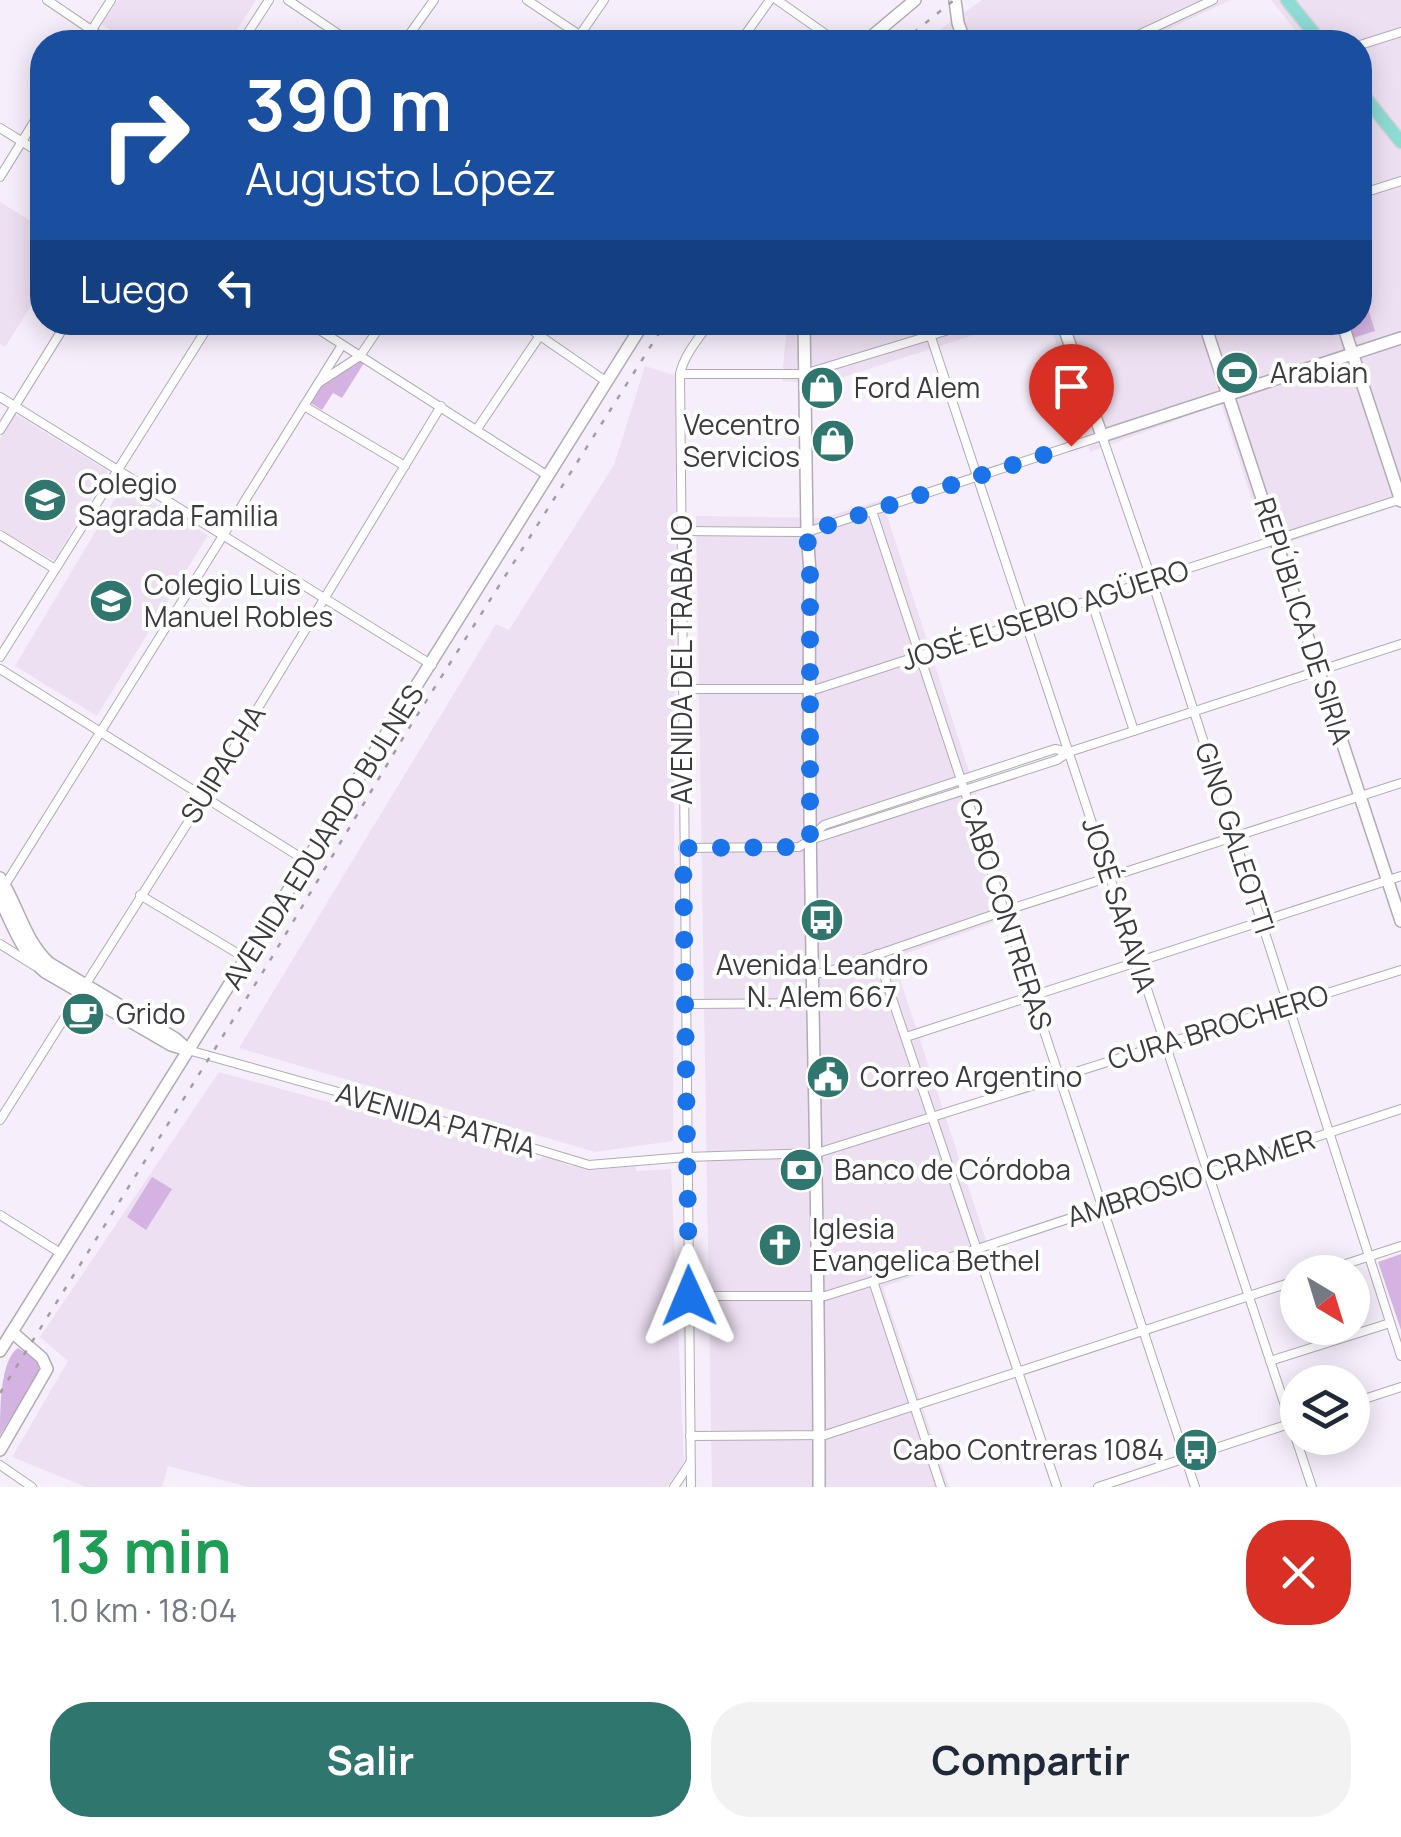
<!DOCTYPE html>
<html lang="es">
<head>
<meta charset="utf-8">
<style>
  body { margin:0; font-family:Manrope,sans-serif; background:#f2f2f3; color:#1f2937; height:100vh; display:flex; flex-direction:column; font-size:38px; white-space:nowrap }
  * { box-sizing:border-box; margin:0 }
  p { font-size:32px; color:#747a83 }
  .icon { flex:none; width:55px; height:55px; fill:none; stroke:currentColor; stroke-width:2; stroke-linecap:round; stroke-linejoin:round }
  .map { position:relative; height:1487px; overflow:hidden }
  .sheet { display:flex; flex-direction:column; background:#fff; flex:1 }
  .sheet>* { flex:none }
  .banner { position:absolute; left:30px; top:30px; width:1342px; height:305px; border-radius:40px; box-shadow:0 5px 25px #0003; background:#1a4fa0; color:#fff; overflow:hidden }
  .needle { width:65px; rotate:142deg }
  .fabs { position:absolute; left:1280px; top:1255px; display:grid; gap:20px }
  .fabs a { display:grid; place-items:center; width:90px; height:90px; border-radius:50%; background:#fff; box-shadow:0 5px 25px #0003; font-size:50px }
  .pin { position:absolute; display:grid; place-items:center; width:85px; height:85px; color:#fff; margin:-102px -42px; border-radius:50% 50% 50% 0; rotate:-45deg; box-shadow:0 0 10px #0007 }
  .pin .icon { rotate:45deg }
  .me { position:absolute; width:110px; margin:-55px; rotate:359deg; stroke-linejoin:round; filter:drop-shadow(0 0 8px #0008) }
  .turn { display:flex; align-items:center; gap:35px; height:210px; padding:0 50px; font-size:45px }
  .turn .icon { width:130px; height:130px; stroke-width:2.5 }
  .turn b { display:block; font-size:70px; line-height:85px }
  .then { display:flex; align-items:center; height:95px; padding:0 50px; background:#0003; gap:20px; font-size:38px }
  .round { display:grid; place-items:center; flex:none; width:105px; height:105px; border-radius:40px; background:#f2f2f3 }
  .head { display:flex; align-items:center; justify-content:space-between; height:170px; padding:0 50px }
  h1 { font-size:60px; font-weight:700; line-height:75px; color:#1e9e55 }
  .button { display:flex; gap:20px; margin-top:auto; padding:20px 50px }
  .button a { flex:1; height:115px; border-radius:40px; background:#2f766f; color:#fff; font-size:40px; font-weight:700; line-height:115px; text-align:center }
  .button a+a { background:#f2f2f3; color:#1f2937 }
  .map>svg:first-child { display:block }
</style>
</head>
<body>
<div class="map">
<svg width="1401" height="1487" viewBox="0 0 1401 1487">
  <rect width="100%" height="100%" fill="#f7eefb"/>
  <g fill="#ede0f2">
    <polygon points="118,0 256,0 229,42 129,42 101,24"/>
    <polygon points="982,0 1231,0 1141,42 922,42"/>
    <polygon points="1271,0 1401,0 1401,505 1268,549 1221,404 1090,452 1050,323 1360,322 1360,42 1305,42"/>
    <polygon points="0,202 42,228 42,301 36,298 5,347 0,344"/>
    <polygon points="787,323 1011,323 822,384 782,381"/>
    <polygon points="645,366 676,376 673,1141 595,1152 239,1048 496,624 509,630 614,465"/>
    <polygon points="15,414 108,471 54,561 0,529 0,439"/>
    <polygon points="124,484 208,535 97,716 15,666"/>
    <polygon points="882,500 1015,915 893,958 989,1249 883,1287 949,1487 712,1487 696,516 822,518"/>
    <polygon points="219,1072 540,1160 543,1155 568,1165 592,1170 636,1166 636,1171 671,1169 684,1462 667,1487 249,1487 168,1466 162,1487 86,1487 12,1457 68,1361 40,1337"/>
  </g>
  <g fill="#d4b3e2">
    <polygon points="1365,299 1375,331 1353,338 1348,323 1360,322 1360,301"/>
    <polygon points="358,360 364,363 342,398 333,393 322,410 309,402 317,386"/>
    <polygon points="1245,361 1251,379 1230,386 1223,367"/>
    <polygon points="152,1177 172,1189 146,1230 127,1217"/>
    <polygon points="1401,1254 1401,1330 1378,1262"/>
    <path d="M18,1348l18,12 4,11 -40,64c0,-26 0,-75 18,-87z"/>
  </g>
  <g fill="none" stroke-linecap="round" stroke-linejoin="round">
    <g stroke="#b2aab6" stroke-width="10">
      <g id="street">
        <polyline points="47,0 109,42"/>
        <polyline points="288,0 350,42"/>
        <polyline points="527,0 590,42"/>
        <polyline points="777,0 837,42"/>
        <polyline points="84,42 111,0"/>
        <polyline points="242,42 269,0"/>
        <polyline points="404,42 434,0"/>
        <polyline points="575,42 604,0"/>
        <polyline points="740,42 770,0"/>
        <polyline points="1123,42 1213,0"/>
        <polyline points="1360,45 1401,32"/>
        <polyline points="0,128 42,154"/>
        <polyline points="0,177 42,109"/>
        <polyline points="1360,194 1401,181"/>
        <polyline points="307,322 548,476"/>
        <polyline points="520,322 607,382"/>
        <polyline points="926,322 1312,1487"/>
        <polyline points="680,374 804,374 975,322"/>
        <polyline points="320,382 360,356 383,322"/>
        <polyline points="0,397 432,665"/>
        <polyline points="304,406 405,466"/>
        <polyline points="477,429 549,322"/>
        <polyline points="0,430 67,322"/>
        <polyline points="872,511 1195,1487"/>
        <polyline points="681,531 807,532 1102,436 1152,581 1401,1356"/>
        <polyline points="0,535 55,569"/>
        <polyline points="1091,600 1134,731"/>
        <polyline points="0,657 211,322"/>
        <polyline points="0,669 308,862"/>
        <polyline points="683,689 817,689 1401,499"/>
        <polyline points="813,836 824,825 1055,749 1069,752"/>
        <polyline points="683,848 799,847 810,840 1057,760 1069,752 1401,644"/>
        <polyline points="0,893 342,345"/>
        <polyline points="140,895 247,959"/>
        <polyline points="0,944 35,966"/>
        <polyline points="877,954 1057,1487"/>
        <polyline points="812,973 824,973 1004,911 1401,783"/>
        <polyline points="685,1004 813,1003"/>
        <polyline points="906,1037 1401,876"/>
        <polyline points="188,1050 446,1122 589,1165 686,1157 817,1153 1401,970"/>
        <polyline points="0,1120 204,797 441,406"/>
        <polyline points="0,1215 62,1254"/>
        <polyline points="1321,1272 1401,1246"/>
        <polyline points="873,1281 941,1487"/>
        <polyline points="689,1296 825,1296 977,1249 1401,1109"/>
        <polyline points="1270,1361 1390,1323"/>
        <polyline points="1352,1403 1401,1387"/>
        <polyline points="690,1436 825,1435 1298,1280"/>
        <polyline points="0,1465 32,1487"/>
        <polyline points="674,1487 690,1463"/>
        <path d="M691,1487l-11,-1113c4,-19 19,-36 30,-52"/>
        <polyline points="1098,1487 1298,1421"/>
      </g>
    </g>
    <g stroke="#b2aab6" stroke-width="14">
      <g id="secondary">
        <polyline points="955,0 958,23 965,42"/>
        <polyline points="865,42 915,0"/>
        <path d="M804,322l3,210 3,40c-4,305 10,610 9,915"/>
        <polyline points="1062,322 1102,436 1401,338"/>
        <polyline points="1204,322 1401,921"/>
        <polyline points="1342,322 1401,501"/>
        <path d="M0,878c18,27 24,62 49,85l127,76 12,11"/>
        <path d="M0,899c13,27 22,54 45,73l126,73 13,4"/>
        <polyline points="0,1351 644,322"/>
        <polyline points="0,1450 47,1369 42,1358 12,1332"/>
      </g>
    </g>
    <g stroke="#d5d4d5" stroke-width="15">
      <g id="primary">
        <polyline points="1287,0 1321,42"/>
        <polyline points="1360,91 1401,142"/>
      </g>
    </g>
    <use href="#street" stroke="#fff" stroke-width="8"/>
    <use href="#secondary" stroke="#fff" stroke-width="11"/>
    <use href="#primary" stroke="#8edbd4" stroke-width="12"/>
    <g stroke="#a29ca5" stroke-width="2.5" stroke-dasharray="5 10" stroke-linecap="butt">
      <polyline points="902,42 954,0"/>
      <polyline points="0,1393 266,967 409,728 666,322"/>
    </g>
  </g>
  <g fill="none" stroke-linecap="round" stroke-linejoin="round">
    <polyline stroke="#1a73e8" stroke-width="18" stroke-dasharray="0 32.4" points="689,1296 683,848 799,847 810,840 810,572 807,532 1071,446"/>
  </g>
  <defs>
    <g id="stadium-disc" transform="scale(2.25)"><circle r="9.5" fill="#2f766f" stroke="#fff"/><path d="M0-5a6.5 5 0 1 0 0 10a6.5 5 0 1 0 0-10ZM-3.5-1.8h7v3.6h-7Z" fill="#fff"/></g>
    <g id="shop-disc" transform="scale(2.25)"><circle r="9.5" fill="#2f766f" stroke="#fff"/><path d="M-5-2.5h2.3a2.7 3.5 0 0 1 5.4 0H5L5.5 6h-11ZM-1.5-2.5h3a1.5 2.3 0 0 0-3 0Z" fill="#fff"/></g>
    <g id="school-disc" transform="scale(2.25)"><circle r="9.5" fill="#2f766f" stroke="#fff"/><path d="M0-5L7-2L0 1L-7-2ZM-4 1L0 2.5L4 1V4Q0 6-4 4Z" fill="#fff"/></g>
    <g id="bus-disc" transform="scale(2.25)"><circle r="9.5" fill="#2f766f" stroke="#fff"/><path d="M-5-6H5V4H4V6H2V4H-2V6H-4V4H-5ZM-3.5-4V0h7V-4ZM-3.5 1.2v1.5H-2V1.2ZM2 1.2v1.5H3.5V1.2Z" fill="#fff"/></g>
    <g id="cafe-disc" transform="scale(2.25)"><circle r="9.5" fill="#2f766f" stroke="#fff"/><path d="M-5.5-4.5H6V0H3Q3 3.5 0 3.5H-2.5Q-5.5 3.5-5.5 0ZM3-3.2v2h1.7v-2ZM-6 4.5H4V6H-6Z" fill="#fff"/></g>
    <g id="civic-disc" transform="scale(2.25)"><circle r="9.5" fill="#2f766f" stroke="#fff"/><path d="M-.6-6.5H3V-4.5H.6V-3L4-1V1h2V6H-6V1h2V-1L-.6-3ZM-1.2 2.5V6h2.4V2.5Z" fill="#fff"/></g>
    <g id="bank-disc" transform="scale(2.25)"><circle r="9.5" fill="#2f766f" stroke="#fff"/><path d="M-6-4H6V4H-6ZM0-2.3a2.3 2.3 0 1 0 0 4.6a2.3 2.3 0 1 0 0-4.6Z" fill="#fff"/></g>
    <g id="church-disc" transform="scale(2.25)"><circle r="9.5" fill="#2f766f" stroke="#fff"/><path d="M-1.2-6h2.4v3.5h3.3v2.4h-3.3V6h-2.4V-.1h-3.3v-2.4h3.3Z" fill="#fff"/></g>
  </defs>
  <g fill-rule="evenodd">
    <use href="#stadium-disc" x="1237" y="373"/>
    <use href="#shop-disc" x="822" y="388"/>
    <use href="#shop-disc" x="833" y="441"/>
    <use href="#school-disc" x="45" y="500"/>
    <use href="#school-disc" x="111" y="601"/>
    <use href="#bus-disc" x="822" y="920"/>
    <use href="#cafe-disc" x="83" y="1014"/>
    <use href="#civic-disc" x="828" y="1077"/>
    <use href="#bank-disc" x="801" y="1170"/>
    <use href="#church-disc" x="780" y="1245"/>
    <use href="#bus-disc" x="1196" y="1450"/>
  </g>
  <g text-anchor="middle" stroke-width="8" stroke-linejoin="round" paint-order="stroke">
    <g font-size="28" fill="#3e3b40" stroke="#fff" text-anchor="start">
      <text x="1270" y="383">Arabian</text>
      <text x="854" y="398">Ford Alem</text>
      <text x="800" y="435" text-anchor="end">Vecentro<tspan x="800" dy="32">Servicios</tspan></text>
      <text x="78" y="494">Colegio<tspan x="78" dy="32">Sagrada Familia</tspan></text>
      <text x="144" y="595">Colegio Luis<tspan x="144" dy="32">Manuel Robles</tspan></text>
      <text x="822" y="975" text-anchor="middle">Avenida Leandro<tspan x="822" dy="32">N. Alem 667</tspan></text>
      <text x="116" y="1024">Grido</text>
      <text x="860" y="1087">Correo Argentino</text>
      <text x="834" y="1180">Banco de Córdoba</text>
      <text x="812" y="1239">Iglesia<tspan x="812" dy="32">Evangelica Bethel</tspan></text>
      <text x="1164" y="1460" text-anchor="end">Cabo Contreras 1084</text>
    </g>
    <g font-size="28" fill="#3e3b40" stroke="#fff">
      <text transform="translate(1045 615) rotate(-18)" y="10">JOSÉ EUSEBIO AGÜERO</text>
      <text transform="translate(1303 621) rotate(72)" y="10">REPÚBLICA DE SIRIA</text>
      <text transform="translate(682 660) rotate(-90)" y="10">AVENIDA DEL TRABAJO</text>
      <text transform="translate(223 764) rotate(-58)" y="10">SUIPACHA</text>
      <text transform="translate(323 837) rotate(-58)" y="10">AVENIDA EDUARDO BULNES</text>
      <text transform="translate(1235 838) rotate(72)" y="10">GINO GALEOTTI</text>
      <text transform="translate(1119 905) rotate(72)" y="10">JOSÉ SARAVIA</text>
      <text transform="translate(1006 914) rotate(72)" y="10">CABO CONTRERAS</text>
      <text transform="translate(1218 1027) rotate(-17)" y="10">CURA BROCHERO</text>
      <text transform="translate(436 1120) rotate(16)" y="10">AVENIDA PATRIA</text>
      <text transform="translate(1191 1178) rotate(-18)" y="10">AMBROSIO CRAMER</text>
    </g>
  </g>
</svg>
<div class="fabs">
<a><svg class="needle" viewBox="-14 -14 28 28"><path d="M0-13l5 13h-10z" fill="#e53935"/><path d="M0 13l5-13h-10z" fill="#747a83"/></svg></a>
<a><svg class="icon" aria-label="layers" viewBox="0 0 24 24"><path d="M12 4l9 5-9 5-9-5zM3 14l9 5 9-5"/></svg></a>
</div>
<div class="pin" style="left:1071px;top:446px;background:#d93025"><svg class="icon" aria-label="arrive" viewBox="0 0 24 24"><path d="M6 21V4h12l-3 4 3 4H6"/></svg></div>
<svg class="me" style="left:689px;top:1296px" viewBox="-20 -20 40 40"><path d="M0-17L14 15 0 8-14 15z" fill="#1a73e8" stroke="#fff" stroke-width="4"/></svg>
<div class="banner">
<div class="turn"><svg class="icon" aria-label="right" viewBox="0 0 24 24"><path d="M7 20v-9h11M14 6l5 5-5 5"/></svg><div><b>390 m</b>Augusto López</div></div>
<div class="then">Luego<svg class="icon" aria-label="left" viewBox="0 0 24 24"><path d="M17 20v-9H6M10 6l-5 5 5 5"/></svg></div>
</div>
</div>
<section class="sheet">
<div class="head"><div><h1>13 min</h1><p>1.0 km · 18:04</p></div><a class="round" style="background:#d93025;color:#fff"><svg class="icon" aria-label="close" viewBox="0 0 24 24"><path d="M6 6l12 12M18 6L6 18"/></svg></a></div>
<div class="button"><a>Salir</a><a>Compartir</a></div>
</section>
</body>
</html>
